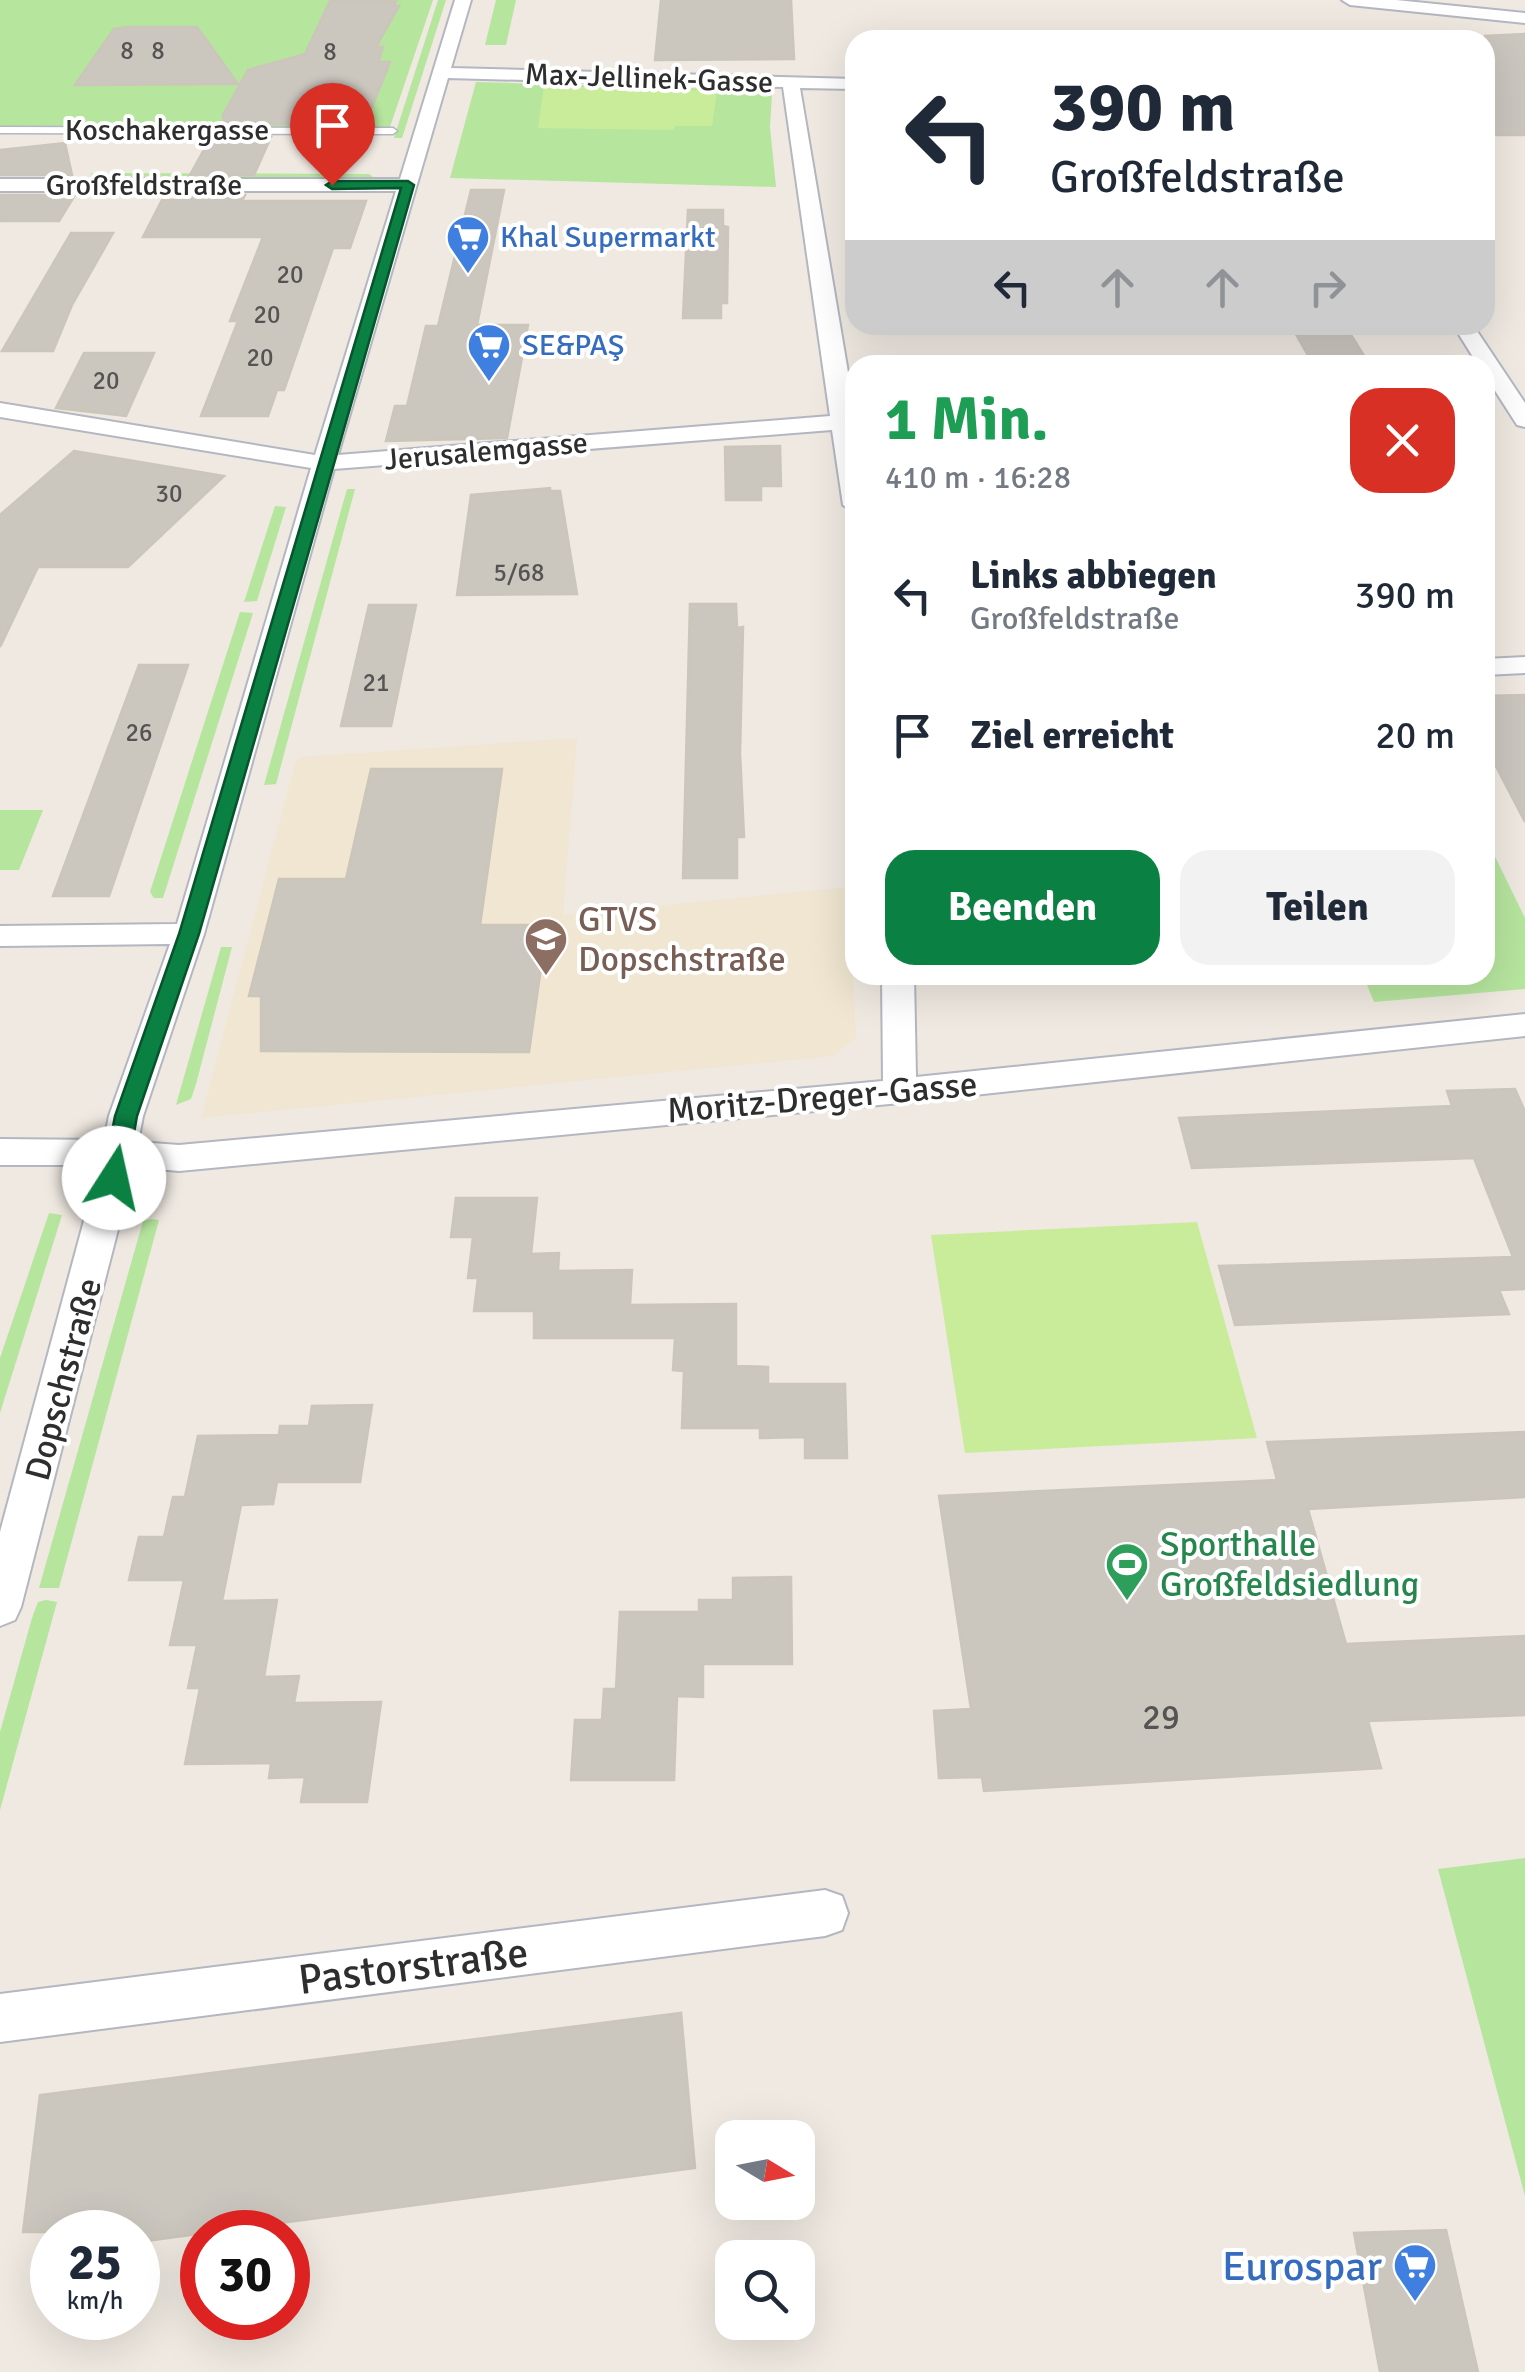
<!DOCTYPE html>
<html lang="de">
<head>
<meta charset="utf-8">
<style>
  body { margin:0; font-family:Signika,sans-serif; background:#f2f2f3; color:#1f2937; height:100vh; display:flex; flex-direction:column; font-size:38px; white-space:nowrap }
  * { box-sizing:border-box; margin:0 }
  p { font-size:32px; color:#747a83 }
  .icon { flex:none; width:55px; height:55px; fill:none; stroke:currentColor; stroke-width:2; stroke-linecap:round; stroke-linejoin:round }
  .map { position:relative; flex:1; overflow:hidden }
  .details { position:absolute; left:845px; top:355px; width:650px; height:630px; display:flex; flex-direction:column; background:#fff; border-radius:30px; box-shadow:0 10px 40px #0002 }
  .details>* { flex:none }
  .banner { position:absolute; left:845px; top:30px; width:650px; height:305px; border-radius:30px; box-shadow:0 10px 40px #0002; background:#fff; color:#1f2937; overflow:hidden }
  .needle { width:65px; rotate:100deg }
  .buttons { position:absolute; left:715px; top:2120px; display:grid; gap:20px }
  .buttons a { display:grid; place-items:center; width:100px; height:100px; border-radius:20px; background:#fff; box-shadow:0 10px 40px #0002; font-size:50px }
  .speed { position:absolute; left:30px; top:2210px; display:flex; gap:20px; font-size:50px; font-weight:700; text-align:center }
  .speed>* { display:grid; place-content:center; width:130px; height:130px; border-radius:50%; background:#fff; box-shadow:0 10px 40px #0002; line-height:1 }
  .speed small { font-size:25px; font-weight:400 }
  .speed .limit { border:15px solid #d22; background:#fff; color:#111 }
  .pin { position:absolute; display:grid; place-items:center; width:85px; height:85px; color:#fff; margin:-102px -42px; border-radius:50% 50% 50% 0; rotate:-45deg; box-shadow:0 0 10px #0007 }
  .pin .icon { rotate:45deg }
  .me { position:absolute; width:110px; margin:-55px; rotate:10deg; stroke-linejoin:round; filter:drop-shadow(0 0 8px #0008) }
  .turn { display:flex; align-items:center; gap:35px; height:210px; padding:0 40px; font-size:45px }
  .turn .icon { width:130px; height:130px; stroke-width:2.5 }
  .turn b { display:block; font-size:70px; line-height:85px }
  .lanes { display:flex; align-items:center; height:95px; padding:0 40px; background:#0003; justify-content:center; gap:50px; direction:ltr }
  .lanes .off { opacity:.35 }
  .round { display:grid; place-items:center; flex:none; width:105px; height:105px; border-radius:30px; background:#f2f2f3 }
  .summary { display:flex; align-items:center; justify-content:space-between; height:170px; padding:0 40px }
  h1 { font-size:60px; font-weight:800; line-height:75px; color:#1e9e55 }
  .action { display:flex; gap:20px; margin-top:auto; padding:20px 40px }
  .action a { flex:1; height:115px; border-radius:30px; background:#0b8043; color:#fff; font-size:40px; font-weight:800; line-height:115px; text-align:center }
  .action a+a { background:#f2f2f3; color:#1f2937 }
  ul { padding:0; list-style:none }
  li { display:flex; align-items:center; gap:30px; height:140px; padding:0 40px }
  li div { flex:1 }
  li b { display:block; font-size:38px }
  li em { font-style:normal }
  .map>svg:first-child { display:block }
</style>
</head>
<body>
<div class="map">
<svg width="1525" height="2372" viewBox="0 0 1525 2372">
  <rect width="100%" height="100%" fill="#efe9e1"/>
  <polygon fill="#f0e6d1" points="577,738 563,915 849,887 856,1038 832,1056 201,1118 296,760 302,757"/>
  <g fill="#b6e59e">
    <polygon points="0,0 433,0 390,127 0,127"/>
    <polygon points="438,0 446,0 402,138 394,138"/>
    <polygon points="496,0 516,0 506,45 485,45"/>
    <polygon points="476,82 762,90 772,94 770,127 776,187 450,178"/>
    <polygon points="92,173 369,174 373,177 90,177"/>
    <polygon points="347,489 355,489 276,784 264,785"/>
    <polygon points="275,506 286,507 257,601 244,602"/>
    <polygon points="240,612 253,613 163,898 154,898 150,892"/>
    <polygon points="0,810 43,810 19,870 0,870"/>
    <polygon points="1485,836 1525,918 1525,989 1374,1002 1363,975 1485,975"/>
    <polygon points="221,947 232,947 196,1084 191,1099 176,1105"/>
    <polygon points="49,1213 62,1215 0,1413 0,1358"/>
    <polygon points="151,1219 159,1220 59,1588 39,1588 143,1221"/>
    <polygon points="46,1600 57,1602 0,1810 0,1732 32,1618 38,1602"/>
    <polygon points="1525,1858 1525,2196 1438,1869"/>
  </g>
  <g fill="#c9ec9a">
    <polygon points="544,86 717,91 712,126 675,126 673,130 538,128"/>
    <polygon points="1197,1222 1257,1438 965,1453 931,1235"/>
  </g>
  <g fill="#cbc7bf" stroke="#cbc5ba" stroke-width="2.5">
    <polygon points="661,0 791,0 794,59 655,60"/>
    <polygon points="330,1 396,1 394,6 399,6 376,47 383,47 378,62 390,62 365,124 224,124 223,115 248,70 305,54"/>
    <polygon points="128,27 197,27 238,84 75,85 114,29"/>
    <polygon points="1525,34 1525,135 1485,135 1485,36"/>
    <polygon points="211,137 271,137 254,175 190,175"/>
    <polygon points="65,143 72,175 0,175 0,150"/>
    <polygon points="471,190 504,190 477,325 528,325 507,438 386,441 395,406 407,406 426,326 438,326"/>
    <polygon points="0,195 75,195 59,221 0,221"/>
    <polygon points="180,195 245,195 242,201 366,201 350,248 333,248 284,390 277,390 268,416 201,416 238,321 230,321 263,237 143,237 162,200 176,200"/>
    <polygon points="688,210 723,210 723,226 728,227 727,303 721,303 721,318 683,318"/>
    <polygon points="71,233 113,233 72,305 53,351 2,351"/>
    <polygon points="1346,327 1368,362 1313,364 1293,329"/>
    <polygon points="84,353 154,353 126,416 56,408"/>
    <polygon points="780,446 781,486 761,486 761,500 726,500 725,447"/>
    <polygon points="74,451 224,476 128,567 38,567 0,647 0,515"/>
    <polygon points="550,488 550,491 560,491 577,594 457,595 471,495"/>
    <polygon points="690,604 736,604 737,628 743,627 740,753 744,837 737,837 737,878 683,878"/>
    <polygon points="369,605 416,605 391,726 341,726"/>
    <polygon points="139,665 188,665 109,896 53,896"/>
    <polygon points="1525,695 1525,822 1485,745 1485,696"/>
    <polygon points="371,769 502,769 480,925 547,925 529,1052 261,1051 261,996 249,996 279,879 346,879"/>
    <polygon points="1515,1089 1525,1112 1525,1289 1499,1290 1509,1314 1235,1325 1219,1266 1513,1257 1474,1158 1192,1168 1179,1118 1452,1106 1447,1091"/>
    <polygon points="456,1198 537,1198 531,1254 559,1253 558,1271 632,1270 630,1305 736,1304 736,1366 768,1367 768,1384 845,1384 847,1458 805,1458 805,1437 760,1438 760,1428 682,1428 684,1371 673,1370 675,1338 534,1338 534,1311 474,1311 478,1278 468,1278 473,1237 451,1237"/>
    <polygon points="372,1405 360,1482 277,1482 273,1504 241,1505 222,1601 277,1600 264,1677 299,1676 294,1703 381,1702 367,1802 301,1802 305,1777 269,1778 271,1763 185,1764 200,1688 188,1688 197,1645 170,1645 184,1580 129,1580 139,1537 164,1537 173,1497 185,1497 198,1436 279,1435 280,1426 309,1426 312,1406"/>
    <polygon points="1525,1432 1525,1497 1308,1509 1346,1644 1525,1636 1525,1715 1368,1721 1381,1768 984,1791 982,1777 939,1778 934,1711 971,1709 939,1496 1277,1480 1267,1442"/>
    <polygon points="791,1577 792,1664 703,1664 703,1697 677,1696 674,1780 571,1780 575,1720 602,1720 604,1689 616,1689 620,1612 699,1612 699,1600 733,1600 733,1578"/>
    <polygon points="681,2013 695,2168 138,2242 138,2232 23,2232 40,2095"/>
    <polygon points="1446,2230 1478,2372 1380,2372 1354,2233"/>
  </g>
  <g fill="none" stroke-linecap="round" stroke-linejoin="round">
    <g stroke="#b4b7c1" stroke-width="3">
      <polygon id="lane" points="0,127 393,128 397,131 393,134 0,133"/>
    </g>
    <g stroke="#b4b7c1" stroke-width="4">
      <g id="street">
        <path d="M455,0h16l-20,68 404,11v10l-55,-1 55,326v98l-12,-7 -11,-75 -498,39 -130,465 -61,182 -5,26 41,3 704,-64 -1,-106h32l2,102 609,-63v22l-625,67 -721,68 -45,-4 -113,440 -6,13 -15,6v-94l99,-367h-99v-26l104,1 5,-24 61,-172 -170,2v-20l177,-2 134,-456 -311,-51v-14l315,52 81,-264h-396v-12h400zM448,78l335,9 47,329 -492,39z"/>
        <polygon points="1342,0 1396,0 1525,13 1525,23 1350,5"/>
        <polygon points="1453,325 1473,325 1525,403 1525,427 1517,425 1485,375 1485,365 1478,365"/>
        <polygon points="1525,657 1525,673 1485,675 1485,659"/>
        <polygon points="825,1890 842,1896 848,1913 842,1930 825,1936 0,2042 0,1994"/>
      </g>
    </g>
    <use href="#lane" fill="#fff" fill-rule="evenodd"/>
    <use href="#street" fill="#fff" fill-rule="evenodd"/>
  </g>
  <polygon fill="#0b8043" stroke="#07532c" stroke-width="2.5" points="408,181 414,185 199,934 137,1116 126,1178 114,1186 103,1178 115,1116 179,934 401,188 332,189 326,185 332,181"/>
  <defs>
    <g id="supermarket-pin" transform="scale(2.25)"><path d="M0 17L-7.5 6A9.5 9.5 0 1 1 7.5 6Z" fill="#3f7fe0" stroke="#fff"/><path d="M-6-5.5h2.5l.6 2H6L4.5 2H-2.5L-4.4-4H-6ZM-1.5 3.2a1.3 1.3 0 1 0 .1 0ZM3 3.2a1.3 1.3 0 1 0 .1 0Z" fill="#fff"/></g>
    <g id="school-pin" transform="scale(2.25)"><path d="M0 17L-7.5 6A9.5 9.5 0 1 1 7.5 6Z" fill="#8d6e63" stroke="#fff"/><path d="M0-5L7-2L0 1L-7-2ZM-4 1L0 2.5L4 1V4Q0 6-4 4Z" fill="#fff"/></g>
    <g id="stadium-pin" transform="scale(2.25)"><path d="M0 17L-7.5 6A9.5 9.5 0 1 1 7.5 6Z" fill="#2e9e5b" stroke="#fff"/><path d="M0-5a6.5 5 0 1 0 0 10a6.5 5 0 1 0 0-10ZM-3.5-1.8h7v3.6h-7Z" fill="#fff"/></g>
  </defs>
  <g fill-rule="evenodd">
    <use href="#supermarket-pin" x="468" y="237"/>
    <use href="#supermarket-pin" x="489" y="345"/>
    <use href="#school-pin" x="546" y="939"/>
    <use href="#stadium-pin" x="1127" y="1564"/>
    <use href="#supermarket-pin" x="1415" y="2265"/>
  </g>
  <g text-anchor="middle" stroke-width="8" stroke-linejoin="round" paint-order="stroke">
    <g font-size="25" fill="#555452">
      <text x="127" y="59">8</text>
      <text x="158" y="59">8</text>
      <text x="330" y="60">8</text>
      <text x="290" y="283">20</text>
      <text x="267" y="323">20</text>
      <text x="260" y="366">20</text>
      <text x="106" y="389">20</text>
      <text x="169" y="502">30</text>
      <text x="519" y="581">5/68</text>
      <text x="376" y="691">21</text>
      <text x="139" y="741">26</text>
    </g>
    <g font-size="30" fill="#2e2e2e" stroke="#fff">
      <text transform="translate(649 78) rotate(2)" y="10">Max-Jellinek-Gasse</text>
      <text x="167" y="140">Koschakergasse</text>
      <text x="144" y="195">Großfeldstraße</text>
      <text transform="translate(486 451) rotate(-5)" y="10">Jerusalemgasse</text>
    </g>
    <g font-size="30" fill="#366cbe" stroke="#fff" text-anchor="start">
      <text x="500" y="247">Khal Supermarkt</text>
      <text x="522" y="355">SE&amp;PAŞ</text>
    </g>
    <g font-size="35" fill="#785e54" stroke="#fff" text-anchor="start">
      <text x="578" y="931">GTVS<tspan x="578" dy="40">Dopschstraße</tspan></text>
    </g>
    <g font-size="35" fill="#2e2e2e" stroke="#fff">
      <text transform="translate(822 1097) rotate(-5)" y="12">Moritz-Dreger-Gasse</text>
      <text transform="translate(63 1379) rotate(-75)" y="12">Dopschstraße</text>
    </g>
    <g font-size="35" fill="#27864d" stroke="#fff" text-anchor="start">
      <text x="1160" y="1556">Sporthalle<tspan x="1160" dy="40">Großfeldsiedlung</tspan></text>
    </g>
    <g font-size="35" fill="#555452">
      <text x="1161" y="1729">29</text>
    </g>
    <g font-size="42" fill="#2e2e2e" stroke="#fff">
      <text transform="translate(413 1965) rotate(-7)" y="15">Pastorstraße</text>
    </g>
    <g font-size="42" fill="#366cbe" stroke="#fff" text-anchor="end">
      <text x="1382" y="2280">Eurospar</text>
    </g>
  </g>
</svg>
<div class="buttons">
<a><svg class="needle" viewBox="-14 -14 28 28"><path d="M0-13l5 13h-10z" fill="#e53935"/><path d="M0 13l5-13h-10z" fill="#747a83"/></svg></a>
<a><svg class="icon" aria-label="search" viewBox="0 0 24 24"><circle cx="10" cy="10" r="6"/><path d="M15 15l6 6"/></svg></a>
</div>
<div class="speed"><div>25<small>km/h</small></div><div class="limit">30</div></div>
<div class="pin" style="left:332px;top:185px;background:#d93025"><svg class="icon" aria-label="arrive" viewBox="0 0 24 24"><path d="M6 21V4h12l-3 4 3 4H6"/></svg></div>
<svg class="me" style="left:114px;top:1178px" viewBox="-20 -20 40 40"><circle r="19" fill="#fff"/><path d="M0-13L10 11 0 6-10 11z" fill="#0b8043"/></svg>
<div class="banner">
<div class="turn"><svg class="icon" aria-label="left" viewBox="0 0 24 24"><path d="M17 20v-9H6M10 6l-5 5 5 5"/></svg><div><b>390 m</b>Großfeldstraße</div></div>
<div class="lanes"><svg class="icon" aria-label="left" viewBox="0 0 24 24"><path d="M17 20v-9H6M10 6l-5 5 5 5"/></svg><svg class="icon off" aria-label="ahead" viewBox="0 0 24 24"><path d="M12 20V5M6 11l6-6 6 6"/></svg><svg class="icon off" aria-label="ahead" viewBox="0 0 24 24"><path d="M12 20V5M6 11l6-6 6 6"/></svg><svg class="icon off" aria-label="right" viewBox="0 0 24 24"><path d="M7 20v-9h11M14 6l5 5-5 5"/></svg></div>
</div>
<section class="details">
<div class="summary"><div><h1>1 Min.</h1><p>410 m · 16:28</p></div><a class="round" style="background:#d93025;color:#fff"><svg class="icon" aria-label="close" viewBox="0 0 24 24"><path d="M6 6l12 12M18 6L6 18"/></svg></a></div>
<ul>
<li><svg class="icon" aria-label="left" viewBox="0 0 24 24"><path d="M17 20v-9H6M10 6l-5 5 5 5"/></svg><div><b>Links abbiegen</b><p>Großfeldstraße</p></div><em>390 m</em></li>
<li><svg class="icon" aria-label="arrive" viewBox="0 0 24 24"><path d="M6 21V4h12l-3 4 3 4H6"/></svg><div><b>Ziel erreicht</b></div><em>20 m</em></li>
</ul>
<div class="action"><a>Beenden</a><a>Teilen</a></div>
</section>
</div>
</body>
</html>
